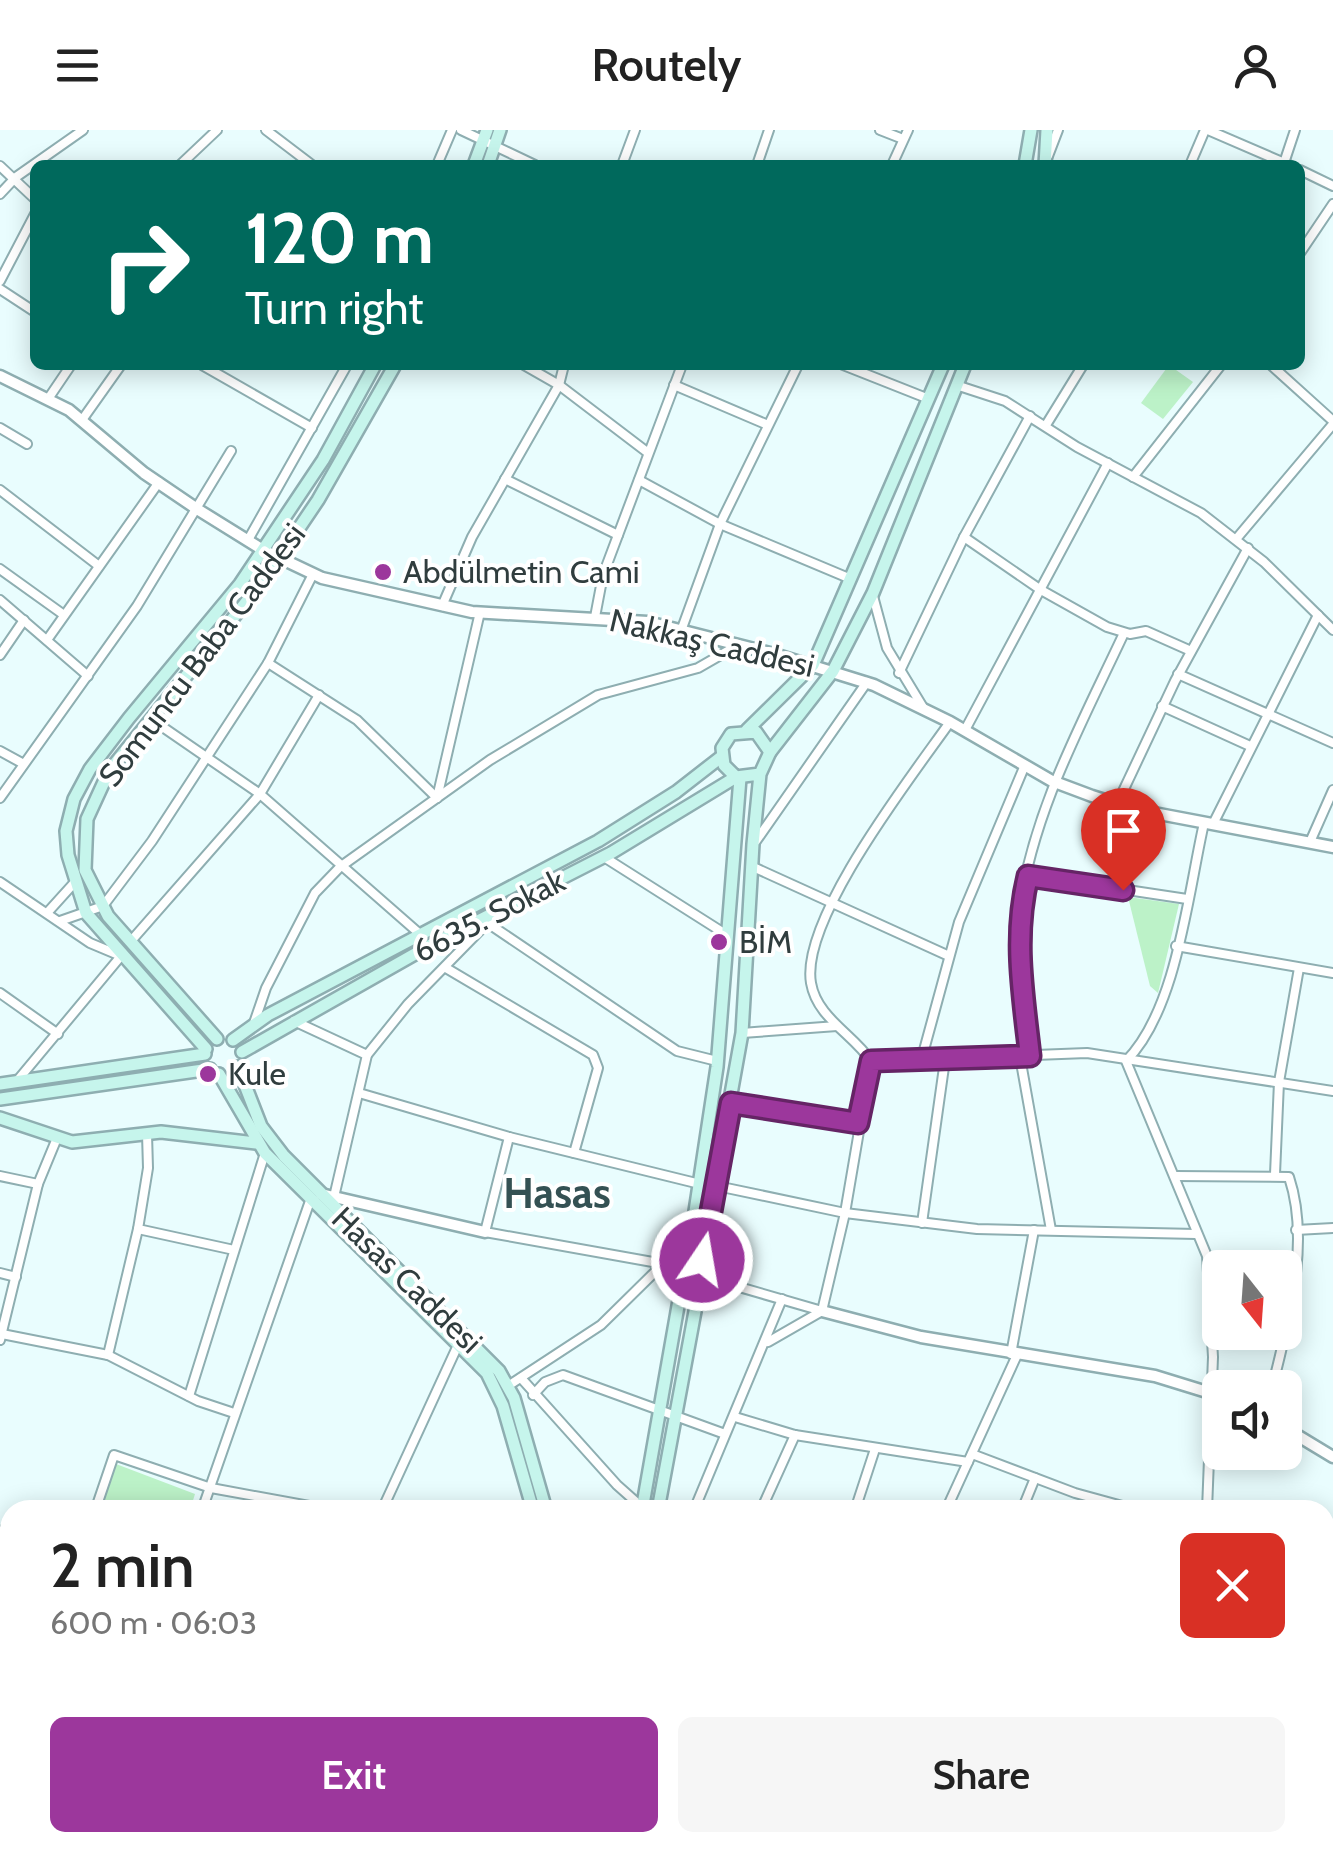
<!DOCTYPE html>
<html lang="en">
<head>
<meta charset="utf-8">
<style>
  body { margin:0; font-family:Cabin,sans-serif; background:#f6f6f6; color:#222; height:100vh; display:flex; flex-direction:column; font-size:38px; white-space:nowrap }
  * { box-sizing:border-box; margin:0 }
  p { font-size:32px; color:#767676 }
  .icon { flex:none; width:55px; height:55px; fill:none; stroke:currentColor; stroke-width:2; stroke-linecap:round; stroke-linejoin:round }
  .map { position:relative; flex:1; overflow:hidden }
  .panel { position:absolute; left:0px; top:1370px; width:1335px; height:352px; display:flex; flex-direction:column; background:#fff; border-radius:30px 30px 0 0; box-shadow:0 5px 25px #0003 }
  .panel>* { flex:none }
  .top-card { position:absolute; left:30px; top:30px; width:1275px; height:210px; border-radius:15px; box-shadow:0 5px 25px #0003; background:#00695c; color:#fff; overflow:hidden }
  .needle { width:65px; rotate:163deg }
  .tools { position:absolute; left:1202px; top:1120px; display:grid; gap:20px }
  .tools a { display:grid; place-items:center; width:100px; height:100px; border-radius:15px; background:#fff; box-shadow:0 5px 25px #0003; font-size:50px }
  .pin { position:absolute; display:grid; place-items:center; width:85px; height:85px; color:#fff; margin:-102px -42px; border-radius:50% 50% 50% 0; rotate:-45deg; box-shadow:0 0 10px #0007 }
  .pin .icon { rotate:45deg }
  .me { position:absolute; width:110px; margin:-55px; rotate:12deg; stroke-linejoin:round; filter:drop-shadow(0 0 8px #0008) }
  .turn { display:flex; align-items:center; gap:35px; height:210px; padding:0 50px; font-size:45px }
  .turn .icon { width:130px; height:130px; stroke-width:2.5 }
  .turn b { display:block; font-size:70px; line-height:85px }
  .round { display:grid; place-items:center; flex:none; width:105px; height:105px; border-radius:15px; background:#f6f6f6 }
  .head { display:flex; align-items:center; justify-content:space-between; height:170px; padding:0 50px }
  h1 { font-size:60px; font-weight:600; line-height:75px }
  .cta { display:flex; gap:20px; margin-top:auto; padding:20px 50px }
  .cta a { flex:1; height:115px; border-radius:15px; background:#9c379c; color:#fff; font-size:40px; font-weight:600; line-height:115px; text-align:center }
  .cta a+a { background:#f6f6f6; color:#222 }
  header { display:flex; justify-content:space-between; align-items:center; height:130px; padding:0 50px; background:#fff; font-size:45px; font-weight:600 }
  .map>svg:first-child { display:block }
</style>
</head>
<body>
<header><svg class="icon" aria-label="menu" viewBox="0 0 24 24"><path d="M4 6h16M4 12h16M4 18h16"/></svg>Routely<svg class="icon" aria-label="person" viewBox="0 0 24 24"><circle cx="12" cy="8" r="4"/><path d="M4 21q1-7 8-7t8 7"/></svg></header>
<div class="map">
<svg width="1333" height="1722" viewBox="0 0 1333 1722">
  <rect width="100%" height="100%" fill="#e9fdfe"/>
  <g fill="#bcf2c8">
    <polygon points="1169,235 1193,252 1163,289 1141,273"/>
    <polygon points="1128,767 1179,774 1158,863 1150,856"/>
    <polygon points="116,1334 195,1364 190,1380 127,1380 104,1370"/>
  </g>
  <g fill="none" stroke-linecap="round" stroke-linejoin="round">
    <g stroke="#8eaeb1" stroke-width="12">
      <g id="minor">
        <polyline points="266,0 312,35"/>
        <polyline points="461,0 535,35"/>
        <polyline points="880,0 903,9"/>
        <polyline points="1208,0 1289,35"/>
        <polyline points="1048,26 1058,0"/>
        <polyline points="1284,33 1295,0"/>
        <polyline points="180,35 217,0"/>
        <polyline points="437,35 452,0"/>
        <polyline points="622,35 635,0"/>
        <polyline points="757,35 769,0"/>
        <polyline points="892,35 908,0"/>
        <polyline points="1190,35 1205,0"/>
        <polyline points="0,36 35,69"/>
        <polyline points="1300,40 1333,56"/>
        <polyline points="0,64 16,47 83,0"/>
        <polyline points="1300,123 1333,74"/>
        <polyline points="0,151 35,84"/>
        <polyline points="0,159 35,182"/>
        <polyline points="202,235 312,298"/>
        <polyline points="524,235 559,255 647,322"/>
        <polyline points="843,235 929,269"/>
        <polyline points="1271,235 1333,291"/>
        <polyline points="674,255 768,295"/>
        <polyline points="956,255 1005,271 1077,317 1201,383 1264,432 1333,500"/>
        <polyline points="48,269 71,235"/>
        <polyline points="82,290 121,235"/>
        <polyline points="1046,295 1083,235"/>
        <polyline points="0,298 27,314"/>
        <polyline points="1133,347 1221,235"/>
        <polyline points="505,349 618,405"/>
        <polyline points="639,350 720,394 851,449"/>
        <polyline points="0,360 99,436"/>
        <polyline points="964,407 1041,460 1107,497 1130,504 1146,501 1191,521"/>
        <polyline points="1237,408 1333,294"/>
        <polyline points="248,410 347,235"/>
        <polyline points="0,439 64,485"/>
        <polyline points="873,466 887,518 924,579"/>
        <polyline points="0,470 88,546"/>
        <polyline points="442,476 472,407 559,255 564,235"/>
        <polyline points="595,487 603,445 682,235"/>
        <polyline points="681,501 720,394 798,235"/>
        <polyline points="47,510 159,352"/>
        <polyline points="0,525 24,490"/>
        <polyline points="268,533 357,590 437,668"/>
        <polyline points="899,543 964,407 1030,286"/>
        <polyline points="1178,544 1333,613"/>
        <polyline points="1162,576 1250,616"/>
        <polyline points="151,589 260,664 421,805"/>
        <polyline points="965,600 1108,333"/>
        <polyline points="0,621 22,633"/>
        <polyline points="0,668 137,476 231,321"/>
        <polyline points="437,668 480,482"/>
        <polyline points="1117,674 1175,551 1248,418"/>
        <path d="M1204,693c-16,70 -27,187 -78,238l81,195 6,101 -6,153"/>
        <polyline points="1213,694 1318,485"/>
        <polyline points="756,711 867,552"/>
        <polyline points="1310,712 1333,660"/>
        <polyline points="604,727 727,805"/>
        <polyline points="751,736 949,826"/>
        <polyline points="1028,745 1187,769"/>
        <polyline points="0,752 90,813 121,826 17,951"/>
        <polyline points="47,783 75,752"/>
        <polyline points="60,791 103,776 152,711 268,533 313,444"/>
        <polyline points="489,794 677,921 717,931"/>
        <polyline points="131,811 260,664 319,565"/>
        <polyline points="1176,816 1333,843"/>
        <polyline points="446,838 593,925 598,938 574,1023"/>
        <polyline points="0,863 58,904"/>
        <polyline points="294,891 367,925"/>
        <polyline points="254,893 266,858 315,763 340,737 490,630 598,565 698,538 738,515"/>
        <polyline points="742,903 837,896"/>
        <path d="M1030,926c-5,-47 -18,-98 -11,-145 15,-102 62,-186 105,-278"/>
        <polyline points="1020,927 1051,1100"/>
        <polyline points="871,931 1087,923 1333,961"/>
        <polyline points="921,931 959,792 1025,635"/>
        <polyline points="359,963 509,1007 700,1054"/>
        <polyline points="731,973 858,993"/>
        <polyline points="147,1004 148,1038 138,1099 234,1120"/>
        <polyline points="509,1007 485,1102 675,1136"/>
        <polyline points="1275,1044 1279,952 1299,838"/>
        <polyline points="0,1046 38,1054"/>
        <path d="M1175,1046l114,1c22,66 -1,146 -17,211"/>
        <polyline points="717,1056 845,1083 977,1099 1196,1104"/>
        <polyline points="334,1067 367,925 408,874 498,782"/>
        <polyline points="922,1093 945,930"/>
        <polyline points="1296,1100 1333,1098"/>
        <polyline points="0,1143 16,1147"/>
        <polyline points="708,1148 822,1181"/>
        <polyline points="2,1204 108,1225 198,1271 234,1283"/>
        <polyline points="0,1210 38,1054 57,1008"/>
        <path d="M768,1212l54,-31 23,-98 26,-152c-18,-27 -54,-43 -60,-78 -11,-64 101,-207 139,-261"/>
        <polyline points="1011,1224 1034,1100"/>
        <polyline points="108,1225 138,1099"/>
        <polyline points="521,1248 617,1355 644,1379"/>
        <polyline points="508,1256 601,1195 663,1134"/>
        <polyline points="533,1265 545,1252 563,1245 725,1304"/>
        <polyline points="189,1266 265,1023"/>
        <polyline points="735,1287 795,1305 968,1332"/>
        <polyline points="972,1324 1075,1363 1137,1380"/>
        <polyline points="96,1378 114,1325 211,1358 331,1380"/>
        <polyline points="94,1380 113,1380"/>
        <polyline points="202,1380 311,1068"/>
        <polyline points="382,1380 458,1215"/>
        <polyline points="694,1380 782,1169"/>
        <polyline points="761,1380 795,1305"/>
        <polyline points="855,1380 875,1319"/>
        <polyline points="946,1380 1017,1225"/>
        <polyline points="1022,1380 1035,1348"/>
        <polyline points="1325,1454 1333,1458"/>
        <polyline points="0,1507 10,1510"/>
        <polyline points="0,1611 10,1592"/>
        <polyline points="397,1712 414,1722"/>
        <polyline points="676,1712 681,1722"/>
        <polyline points="142,1722 143,1712"/>
        <polyline points="242,1722 243,1712"/>
        <polyline points="333,1722 336,1712"/>
        <polyline points="517,1722 521,1712"/>
        <polyline points="725,1722 742,1713"/>
        <polyline points="800,1722 804,1712"/>
        <polyline points="924,1722 927,1712"/>
        <polyline points="1023,1722 1031,1712"/>
        <polyline points="1155,1722 1158,1712"/>
      </g>
    </g>
    <g stroke="#8eaeb1" stroke-width="15">
      <g id="tertiary">
        <polyline points="0,246 69,280 144,343 197,379 263,420 322,448 472,482 648,492 774,524 874,555 950,592 1052,651 1092,666 1133,679 1333,717"/>
        <polyline points="321,1064 485,1102"/>
        <polyline points="822,1181 921,1207 1155,1246 1220,1266"/>
        <polyline points="1285,1298 1333,1327"/>
        <polyline points="0,1402 10,1406"/>
      </g>
    </g>
    <g stroke="#8eaeb1" stroke-width="16">
      <g id="secondary">
        <polyline points="474,35 487,0"/>
        <polyline points="488,35 500,0"/>
        <polyline points="1025,35 1031,0"/>
        <polyline points="1045,35 1047,0"/>
        <polyline points="747,600 813,535 943,235"/>
        <polyline points="770,622 833,541 873,463 965,235"/>
        <polyline points="217,909 108,786 85,740 87,689 109,641 264,450 318,370 395,235"/>
        <polyline points="233,910 268,885 598,711 676,662 721,627"/>
        <polyline points="206,919 86,783 68,725 66,701 74,669 90,639 129,588 240,454 323,330 375,235"/>
        <polyline points="242,922 429,816 611,723 736,647"/>
        <polyline points="238,937 261,996 284,1026 499,1241 514,1268 546,1380"/>
        <polyline points="219,944 265,1023 487,1243 503,1276 533,1380"/>
        <polyline points="0,954 205,924"/>
        <polyline points="0,969 210,939"/>
        <polyline points="0,988 72,1012 161,1002 256,1013"/>
        <circle cx="691" cy="1144" r="18"/>
        <polyline points="688,1127 717,937 740,648"/>
        <polyline points="701,1130 742,903 753,714 760,644 770,622 756,602 731,604 722,618 724,635 736,647 760,644"/>
        <polyline points="642,1380 681,1159"/>
        <polyline points="658,1380 699,1160"/>
        <polyline points="1325,1657 1333,1650"/>
        <polyline points="1325,1688 1333,1670"/>
        <polyline points="742,1712 751,1722"/>
        <polyline points="759,1712 769,1722"/>
        <polyline points="564,1722 566,1712"/>
        <polyline points="588,1722 590,1712"/>
        <polyline points="1294,1722 1296,1712"/>
        <polyline points="1316,1722 1318,1712"/>
      </g>
    </g>
    <use href="#minor" stroke="#fff" stroke-width="8"/>
    <use href="#tertiary" stroke="#fff" stroke-width="10"/>
    <use href="#secondary" stroke="#c6f5ec" stroke-width="11"/>
  </g>
  <g fill="none" stroke-linecap="round" stroke-linejoin="round">
    <g stroke="#652465" stroke-width="25">
      <path id="route" d="M702,1130l29,-157 127,20 13,-62 159,-5c-7,-62 -17,-119 -2,-180l95,14"/>
    </g>
    <use href="#route" stroke="#9c379c" stroke-width="18"/>
  </g>
  <g fill="#9c379c" stroke="#fff" stroke-width="4">
    <circle cx="383" cy="442" r="10"/>
    <circle cx="719" cy="812" r="10"/>
    <circle cx="208" cy="944" r="10"/>
  </g>
  <g text-anchor="middle" stroke-width="8" stroke-linejoin="round" paint-order="stroke">
    <g font-size="32" fill="#303d3e" stroke="#fff" text-anchor="start">
      <text x="403" y="453">Abdülmetin Cami</text>
      <text x="739" y="823">BİM</text>
      <text x="228" y="955">Kule</text>
    </g>
    <g font-size="32" fill="#303d3e" stroke="#fff">
      <text transform="translate(712 513) rotate(13)" y="11">Nakkaş Caddesi</text>
      <text transform="translate(202 525) rotate(-53)" y="11">Somuncu Baba Caddesi</text>
      <text transform="translate(489 786) rotate(-27)" y="11">6635. Sokak</text>
      <text transform="translate(407 1150) rotate(44)" y="11">Hasas Caddesi</text>
    </g>
    <g font-size="42" font-weight="bold" fill="#345153" stroke="#fff">
      <text x="557" y="1078">Hasas</text>
    </g>
  </g>
</svg>
<div class="tools">
<a><svg class="needle" viewBox="-14 -14 28 28"><path d="M0-13l5 13h-10z" fill="#e53935"/><path d="M0 13l5-13h-10z" fill="#767676"/></svg></a>
<a><svg class="icon" aria-label="sound" viewBox="0 0 24 24"><path d="M4 9h4l5-4v14l-5-4H4zM17 9q2 3 0 6"/></svg></a>
</div>
<div class="pin" style="left:1123px;top:760px;background:#d93025"><svg class="icon" aria-label="arrive" viewBox="0 0 24 24"><path d="M6 21V4h12l-3 4 3 4H6"/></svg></div>
<svg class="me" style="left:702px;top:1130px" viewBox="-20 -20 40 40"><circle r="17" fill="#9c379c" stroke="#fff" stroke-width="3"/><path d="M0-11L8 9 0 5-8 9z" fill="#fff"/></svg>
<div class="top-card">
<div class="turn"><svg class="icon" aria-label="right" viewBox="0 0 24 24"><path d="M7 20v-9h11M14 6l5 5-5 5"/></svg><div><b>120 m</b>Turn right</div></div>
</div>
<section class="panel">
<div class="head"><div><h1>2 min</h1><p>600 m · 06:03</p></div><a class="round" style="background:#d93025;color:#fff"><svg class="icon" aria-label="close" viewBox="0 0 24 24"><path d="M6 6l12 12M18 6L6 18"/></svg></a></div>
<div class="cta"><a>Exit</a><a>Share</a></div>
</section>
</div>
</body>
</html>
